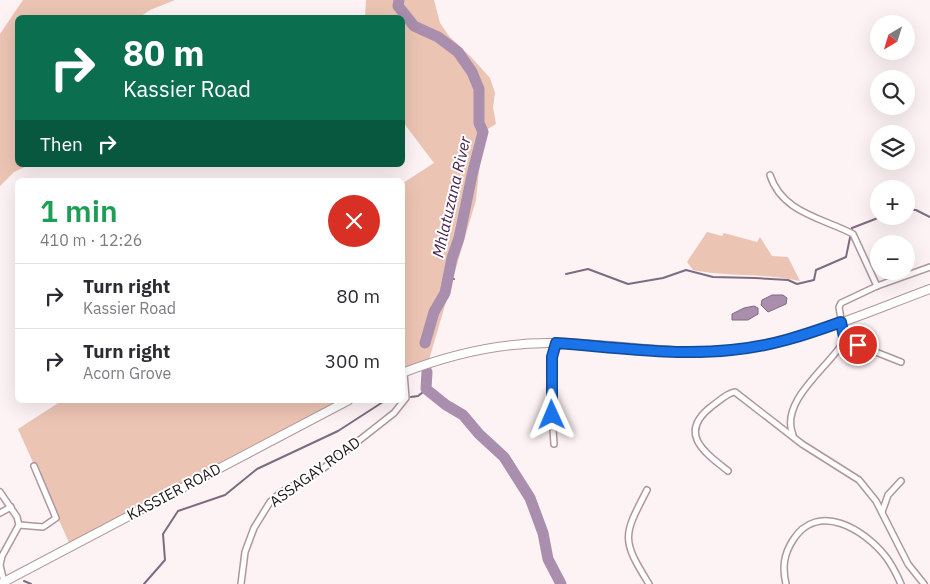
<!DOCTYPE html>
<html lang="en">
<head>
<meta charset="utf-8">
<style>
  body { margin:0; font-family:"IBM Plex Sans",sans-serif; background:#f7f7f7; color:#2b2b33; height:100vh; display:flex; flex-direction:column; font-size:19px; white-space:nowrap }
  * { box-sizing:border-box; margin:0 }
  p { font-size:16px; color:#7c7c81 }
  .icon { flex:none; width:28px; height:28px; fill:none; stroke:currentColor; stroke-width:2; stroke-linecap:round; stroke-linejoin:round }
  .map { position:relative; flex:1; overflow:hidden }
  .details { position:absolute; left:15px; top:178px; width:390px; height:225px; display:flex; flex-direction:column; background:#fff; border-radius:8px; box-shadow:0 5px 20px #0002 }
  .details>* { flex:none }
  .hud { position:absolute; left:15px; top:15px; width:390px; height:152px; border-radius:8px; box-shadow:0 5px 20px #0002; background:#0b6e4f; color:#fff; overflow:hidden }
  .needle { width:32px; rotate:218deg }
  .buttons { position:absolute; left:870px; top:15px; display:grid; gap:10px }
  .buttons a { display:grid; place-items:center; width:45px; height:45px; border-radius:50%; background:#fff; box-shadow:0 5px 20px #0002; font-size:25px }
  .pin { position:absolute; display:grid; place-items:center; width:42px; height:42px; color:#fff; margin:-21px; border:2px solid #fff; border-radius:50%; box-shadow:0 1px 5px #0007 }
  .me { position:absolute; width:55px; margin:-28px; rotate:359deg; stroke-linejoin:round; filter:drop-shadow(0 0 4px #0008) }
  .turn { display:flex; align-items:center; gap:18px; height:105px; padding:0 25px; font-size:22px }
  .turn .icon { width:65px; height:65px; stroke-width:2.5 }
  .turn b { display:block; font-size:35px; line-height:42px }
  .then { display:flex; align-items:center; height:48px; padding:0 25px; background:#0003; gap:10px; font-size:19px }
  .round { display:grid; place-items:center; flex:none; width:52px; height:52px; border-radius:26px; background:#f7f7f7 }
  .headline { display:flex; align-items:center; justify-content:space-between; height:85px; padding:0 25px }
  h1 { font-size:30px; font-weight:600; line-height:38px; color:#1e9e55 }
  ul { padding:0; list-style:none }
  li { display:flex; align-items:center; gap:15px; height:65px; padding:0 25px; border-top:1px solid #e1e1e2 }
  li div { flex:1 }
  li b { display:block; font-size:19px }
  li em { font-style:normal }
  .map>svg:first-child { display:block }
</style>
</head>
<body>
<div class="map">
<svg width="930" height="584" viewBox="0 0 930 584">
  <rect width="100%" height="100%" fill="#fdf2f4"/>
  <g fill="#ecc4b3">
    <polygon points="23,0 175,0 150,10 140,17 18,18 18,165 29,165 14,172 0,186 0,34"/>
    <polygon points="366,0 434,0 440,23 449,36 473,59 490,78 495,93 493,107 496,124 483,132 476,200 428,363 403,376 403,183 434,163 403,122 402,18 365,18"/>
    <path d="M707,232l15,4 2,-3 33,9 3,-5 12,19 16,1 12,24c-35,-8 -72,-4 -107,-11l-6,-8z"/>
    <polygon points="63,400 355,400 71,547 18,429"/>
  </g>
  <g fill="#a98eae" stroke="#806a81">
    <polygon points="772,295 783,295 787,298 786,304 768,312 761,305 762,300"/>
    <polygon points="754,306 758,308 758,314 748,320 732,320 732,314 744,308"/>
  </g>
  <g fill="none" stroke-linecap="round" stroke-linejoin="round">
    <g stroke="#806a81" stroke-width="2">
      <polyline points="906,210 916,210 930,217"/>
      <polyline points="566,274 588,269 628,284 663,278 686,270 713,277 755,278 788,280 797,284 814,280 816,270 846,257 852,228 883,216"/>
      <polyline points="447,278 454,279"/>
      <polyline points="411,397 418,396 427,389"/>
      <polyline points="24,581 31,584"/>
      <polyline points="144,584 165,560 163,534 178,511 225,495 257,469 338,431 386,400"/>
    </g>
    <g stroke="#a98eae" stroke-width="11">
      <polyline points="399,0 398,6 414,26 438,37 458,52 472,72 479,89 479,123 483,132 472,175 459,238 452,258 445,293 434,312 425,343"/>
      <polyline points="427,372 426,389 446,405 463,415 479,434 504,457 530,498 543,533 548,559 561,584"/>
    </g>
    <g stroke="#b0979d" stroke-width="8">
      <g id="street">
        <path d="M770,175c12,38 53,43 83,59l24,52"/>
        <polyline points="844,337 858,345 901,362"/>
        <path d="M793,435c-14,-33 35,-68 49,-91l2,-7 -5,-30 2,-4 36,-17 53,-19"/>
        <path d="M554,444c-2,-33 -7,-69 2,-101"/>
        <path d="M728,471c-24,-19 -51,-38 -16,-65 7,-5 15,-13 23,-14l67,52 57,36 17,21 32,63 16,20"/>
        <path d="M647,490c-24,46 -26,49 2,94"/>
        <polyline points="0,492 17,517 19,525 2,556 0,565 4,582"/>
        <polyline points="882,512 888,495 901,481"/>
        <polyline points="0,513 11,507"/>
        <polyline points="19,525 43,527 56,518 34,466"/>
        <polyline points="241,584 245,552 254,528 270,502 280,493 321,470 338,457 394,413 406,398 404,373"/>
        <path d="M786,584c-4,-17 -2,-30 7,-44 25,-39 71,-11 93,17 6,8 11,18 15,27"/>
      </g>
    </g>
    <g stroke="#b0979d" stroke-width="10">
      <g id="secondary">
        <path d="M402,373c49,-19 98,-31 152,-30 59,0 118,13 177,7 69,-7 134,-37 199,-61"/>
        <polyline points="0,584 349,400"/>
      </g>
    </g>
    <use href="#street" stroke="#fff" stroke-width="5"/>
    <use href="#secondary" stroke="#fff" stroke-width="8"/>
  </g>
  <g fill="none" stroke-linecap="round" stroke-linejoin="round">
    <g stroke="#114b97" stroke-width="12">
      <path id="route" d="M552,415v-58l4,-14c57,4 117,13 175,7 38,-3 74,-15 110,-28l3,15 14,8"/>
    </g>
    <use href="#route" stroke="#1a73e8" stroke-width="9"/>
  </g>
  <g text-anchor="middle" stroke-width="4" stroke-linejoin="round" paint-order="stroke">
    <g font-size="15" fill="#201719" stroke="#fff">
      <text transform="translate(315 472) rotate(-36)" y="5">ASSAGAY ROAD</text>
      <text transform="translate(174 492) rotate(-28)" y="5">KASSIER ROAD</text>
    </g>
    <g font-size="16" font-style="italic" fill="#48244f" stroke="#fff">
      <text transform="translate(451 197) rotate(-77)" y="6">Mhlatuzana River</text>
    </g>
  </g>
</svg>
<div class="buttons">
<a><svg class="needle" viewBox="-14 -14 28 28"><path d="M0-13l5 13h-10z" fill="#e53935"/><path d="M0 13l5-13h-10z" fill="#7c7c81"/></svg></a>
<a><svg class="icon" aria-label="search" viewBox="0 0 24 24"><circle cx="10" cy="10" r="6"/><path d="M15 15l6 6"/></svg></a>
<a><svg class="icon" aria-label="layers" viewBox="0 0 24 24"><path d="M12 4l9 5-9 5-9-5zM3 14l9 5 9-5"/></svg></a>
<a>+</a>
<a>−</a>
</div>
<div class="pin" style="left:858px;top:345px;background:#d93025"><svg class="icon" aria-label="arrive" viewBox="0 0 24 24"><path d="M6 21V4h12l-3 4 3 4H6"/></svg></div>
<svg class="me" style="left:552px;top:415px" viewBox="-20 -20 40 40"><path d="M0-17L14 15 0 8-14 15z" fill="#1a73e8" stroke="#fff" stroke-width="4"/></svg>
<div class="hud">
<div class="turn"><svg class="icon" aria-label="right" viewBox="0 0 24 24"><path d="M7 20v-9h11M14 6l5 5-5 5"/></svg><div><b>80 m</b>Kassier Road</div></div>
<div class="then">Then<svg class="icon" aria-label="right" viewBox="0 0 24 24"><path d="M7 20v-9h11M14 6l5 5-5 5"/></svg></div>
</div>
<section class="details">
<div class="headline"><div><h1>1 min</h1><p>410 m · 12:26</p></div><a class="round" style="background:#d93025;color:#fff"><svg class="icon" aria-label="close" viewBox="0 0 24 24"><path d="M6 6l12 12M18 6L6 18"/></svg></a></div>
<ul>
<li><svg class="icon" aria-label="right" viewBox="0 0 24 24"><path d="M7 20v-9h11M14 6l5 5-5 5"/></svg><div><b>Turn right</b><p>Kassier Road</p></div><em>80 m</em></li>
<li><svg class="icon" aria-label="right" viewBox="0 0 24 24"><path d="M7 20v-9h11M14 6l5 5-5 5"/></svg><div><b>Turn right</b><p>Acorn Grove</p></div><em>300 m</em></li>
</ul>
</section>
</div>
</body>
</html>
